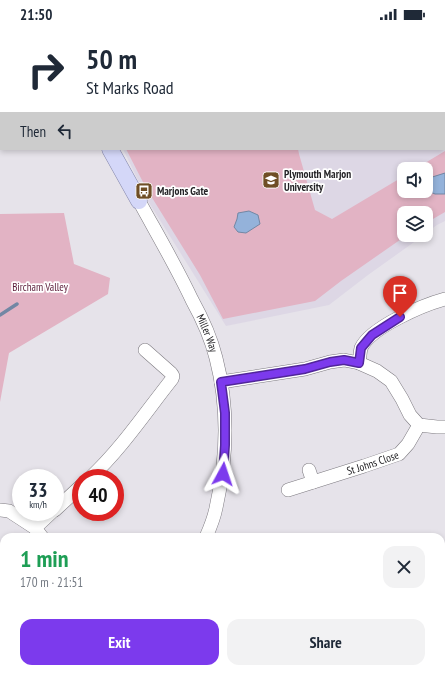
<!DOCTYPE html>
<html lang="en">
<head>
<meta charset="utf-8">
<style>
  body { margin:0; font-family:"PT Sans Narrow",sans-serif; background:#f2f2f3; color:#1f2937; height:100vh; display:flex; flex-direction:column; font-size:15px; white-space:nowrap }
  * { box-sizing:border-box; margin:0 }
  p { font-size:13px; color:#747a83 }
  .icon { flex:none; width:22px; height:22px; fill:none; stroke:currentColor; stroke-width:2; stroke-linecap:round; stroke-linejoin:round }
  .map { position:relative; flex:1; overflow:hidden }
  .details { position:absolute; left:0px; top:505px; width:445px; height:140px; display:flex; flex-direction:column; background:#fff; border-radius:12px 12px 0 0; box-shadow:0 2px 6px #0003 }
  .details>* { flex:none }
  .guide { position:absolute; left:0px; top:0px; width:445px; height:122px; box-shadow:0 2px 6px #0003; background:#fff; color:#1f2937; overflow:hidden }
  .buttons { position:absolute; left:397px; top:134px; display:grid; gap:8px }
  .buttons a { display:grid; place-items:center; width:36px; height:36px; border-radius:8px; background:#fff; box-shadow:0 2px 6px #0003; font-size:20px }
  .speed { position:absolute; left:12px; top:441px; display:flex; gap:8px; font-size:20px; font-weight:700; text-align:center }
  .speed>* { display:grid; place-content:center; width:52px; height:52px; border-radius:50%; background:#fff; box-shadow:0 2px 6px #0003; line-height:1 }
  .speed small { font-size:10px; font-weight:400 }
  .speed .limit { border:6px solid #d22; background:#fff; color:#111 }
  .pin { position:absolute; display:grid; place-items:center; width:34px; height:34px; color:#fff; margin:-41px -17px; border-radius:50% 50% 50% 0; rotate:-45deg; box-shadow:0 0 4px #0007 }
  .pin .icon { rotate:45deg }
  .me { position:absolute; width:44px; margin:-22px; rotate:5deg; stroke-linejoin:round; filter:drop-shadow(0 0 3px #0008) }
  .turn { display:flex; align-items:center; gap:14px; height:84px; padding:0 20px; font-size:18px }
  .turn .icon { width:52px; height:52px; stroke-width:2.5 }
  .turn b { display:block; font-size:28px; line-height:34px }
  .then { display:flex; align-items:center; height:38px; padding:0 20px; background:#0003; gap:8px; font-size:15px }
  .round { display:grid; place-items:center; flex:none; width:42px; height:42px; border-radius:12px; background:#f2f2f3 }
  .summary { display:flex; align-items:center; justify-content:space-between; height:68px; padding:0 20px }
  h1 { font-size:24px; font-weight:700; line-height:30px; color:#1e9e55 }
  .action { display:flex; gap:8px; margin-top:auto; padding:8px 20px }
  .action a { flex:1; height:46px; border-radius:12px; background:#7c3aed; color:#fff; font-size:16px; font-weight:700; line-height:46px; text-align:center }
  .action a+a { background:#f2f2f3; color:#1f2937 }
  .status { display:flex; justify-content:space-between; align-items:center; height:28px; padding:0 20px; background:#fff; direction:ltr }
  .status svg { height:11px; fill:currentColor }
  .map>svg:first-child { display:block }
</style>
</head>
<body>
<div class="status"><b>21:50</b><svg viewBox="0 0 49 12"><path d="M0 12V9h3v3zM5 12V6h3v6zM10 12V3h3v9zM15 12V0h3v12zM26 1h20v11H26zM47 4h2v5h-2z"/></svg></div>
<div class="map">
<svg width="445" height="645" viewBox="0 0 445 645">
  <rect width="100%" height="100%" fill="#e6e3ea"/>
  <path fill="#ddd7e5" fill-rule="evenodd" d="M61,0h384v193l-8,4 -11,8v-20h-22v22h20l-56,40 -39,30 -103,21 -78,-125 -25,-52h321v-120h-382zM404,141h22v22h-22z"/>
  <g fill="#e2b3c4">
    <polygon points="120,0 308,0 309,1 121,1"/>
    <polygon points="126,121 298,121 299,126 315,182 332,191 404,148 404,163 426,163 426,141 415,141 445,123 445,184 426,195 426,185 404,185 404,207 407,207 341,253 315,273 223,291 200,247 146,160"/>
    <polygon points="64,185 74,236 110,250 108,266 9,325 0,374 0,186"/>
  </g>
  <g fill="#94b2da" stroke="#7287a4">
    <polygon points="445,145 445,166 435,166 426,162 426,151"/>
    <polygon points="249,183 258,187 260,196 246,205 238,204 234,199 237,191 238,185"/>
  </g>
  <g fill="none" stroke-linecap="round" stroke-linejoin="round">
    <polyline stroke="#7287a4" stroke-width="3.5" points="0,287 17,276"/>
    <g stroke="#7d7a80" stroke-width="14">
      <g id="minor">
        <polyline points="329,0 329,1"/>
        <polyline points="348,0 348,1"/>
        <polyline points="387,1 389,0"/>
        <polyline points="0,72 1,71"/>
        <path id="s1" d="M139,173c18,33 37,65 53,99 10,18 19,38 24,58 13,50 11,101 0,150 -2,10 -6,20 -10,29"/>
        <path d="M359,335c1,-5 1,-11 2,-15 10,-21 62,-43 84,-49"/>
        <polyline points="221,354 305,341 330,334 344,332 359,335 377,343 391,353 402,371 410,387 419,397 437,399 445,399"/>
        <polyline points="309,442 313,454"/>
        <path d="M90,450c32,-30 55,-65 82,-99l1,-3 -2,-3 -26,-23"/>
        <path id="s2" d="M288,462l76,-24 35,-12 9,-10 11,-19"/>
        <polyline points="0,482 9,483 35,500 42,509"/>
        <polyline points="55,482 81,458"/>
        <polyline points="35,500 52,484"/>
        <polyline points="0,585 4,584"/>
        <polyline points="341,641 343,645"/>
        <polyline points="95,645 101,641"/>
        <polyline points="393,645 393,641"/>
      </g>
    </g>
    <g stroke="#8486ab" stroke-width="17">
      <g id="major">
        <polyline points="43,0 44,1"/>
        <polyline points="110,121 139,173"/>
      </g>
    </g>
    <use href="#minor" stroke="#fff" stroke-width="13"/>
    <use href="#major" stroke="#d4d7f8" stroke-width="16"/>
  </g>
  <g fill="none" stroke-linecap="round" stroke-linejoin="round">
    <g stroke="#51269a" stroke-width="10">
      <polyline id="route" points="223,446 225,417 225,385 221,354 260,348 305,341 330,334 344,332 359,335 361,320 372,307 400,289"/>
    </g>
    <use href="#route" stroke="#7c3aed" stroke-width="7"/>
  </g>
  <defs>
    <g id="university-square" transform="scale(0.9)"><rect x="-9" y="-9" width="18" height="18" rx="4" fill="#6f4e25" stroke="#fff"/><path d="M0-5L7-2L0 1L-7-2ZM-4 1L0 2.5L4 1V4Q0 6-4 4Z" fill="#fff"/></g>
    <g id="bus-square" transform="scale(0.9)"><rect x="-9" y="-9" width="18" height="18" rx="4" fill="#6f4e25" stroke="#fff"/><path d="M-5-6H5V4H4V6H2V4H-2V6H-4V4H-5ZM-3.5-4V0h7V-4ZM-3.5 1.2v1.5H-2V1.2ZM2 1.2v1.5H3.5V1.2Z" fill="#fff"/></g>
  </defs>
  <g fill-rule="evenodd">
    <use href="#university-square" x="271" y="152"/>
    <use href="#bus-square" x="144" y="163"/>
  </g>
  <g text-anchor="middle" stroke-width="3.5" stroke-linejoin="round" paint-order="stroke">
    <g font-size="11" font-weight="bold" fill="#242326" stroke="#fff" text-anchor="start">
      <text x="284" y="150">Plymouth Marjon<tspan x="284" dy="13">University</tspan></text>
      <text x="157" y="167">Marjons Gate</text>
    </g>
    <g font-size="11" fill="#5b1c39" stroke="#fff">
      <text x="40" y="263">Bircham Valley</text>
    </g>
    <g font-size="11" fill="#242326" stroke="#fff">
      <text dy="4" stroke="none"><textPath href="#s1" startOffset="149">Miller Way</textPath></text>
      <text dy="4" stroke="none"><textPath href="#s2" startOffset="89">St Johns Close</textPath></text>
    </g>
  </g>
</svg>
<div class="buttons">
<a><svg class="icon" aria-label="sound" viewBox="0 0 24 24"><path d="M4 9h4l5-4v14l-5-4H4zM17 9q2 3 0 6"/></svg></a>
<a><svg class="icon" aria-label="layers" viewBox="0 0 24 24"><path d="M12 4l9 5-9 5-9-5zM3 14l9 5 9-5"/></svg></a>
</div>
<div class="speed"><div>33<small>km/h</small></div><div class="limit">40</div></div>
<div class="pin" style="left:400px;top:289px;background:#d93025"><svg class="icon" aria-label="arrive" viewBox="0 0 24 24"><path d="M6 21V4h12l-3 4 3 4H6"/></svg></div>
<svg class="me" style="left:223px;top:446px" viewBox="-20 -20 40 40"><path d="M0-17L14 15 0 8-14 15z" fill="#7c3aed" stroke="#fff" stroke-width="4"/></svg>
<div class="guide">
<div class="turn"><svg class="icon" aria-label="right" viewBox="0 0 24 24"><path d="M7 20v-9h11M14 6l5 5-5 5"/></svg><div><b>50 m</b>St Marks Road</div></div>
<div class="then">Then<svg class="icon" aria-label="left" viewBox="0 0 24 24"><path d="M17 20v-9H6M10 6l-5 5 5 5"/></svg></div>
</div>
<section class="details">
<div class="summary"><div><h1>1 min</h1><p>170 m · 21:51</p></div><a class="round"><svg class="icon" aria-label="close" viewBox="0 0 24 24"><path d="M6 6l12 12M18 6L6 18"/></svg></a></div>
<div class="action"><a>Exit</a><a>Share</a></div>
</section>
</div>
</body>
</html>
